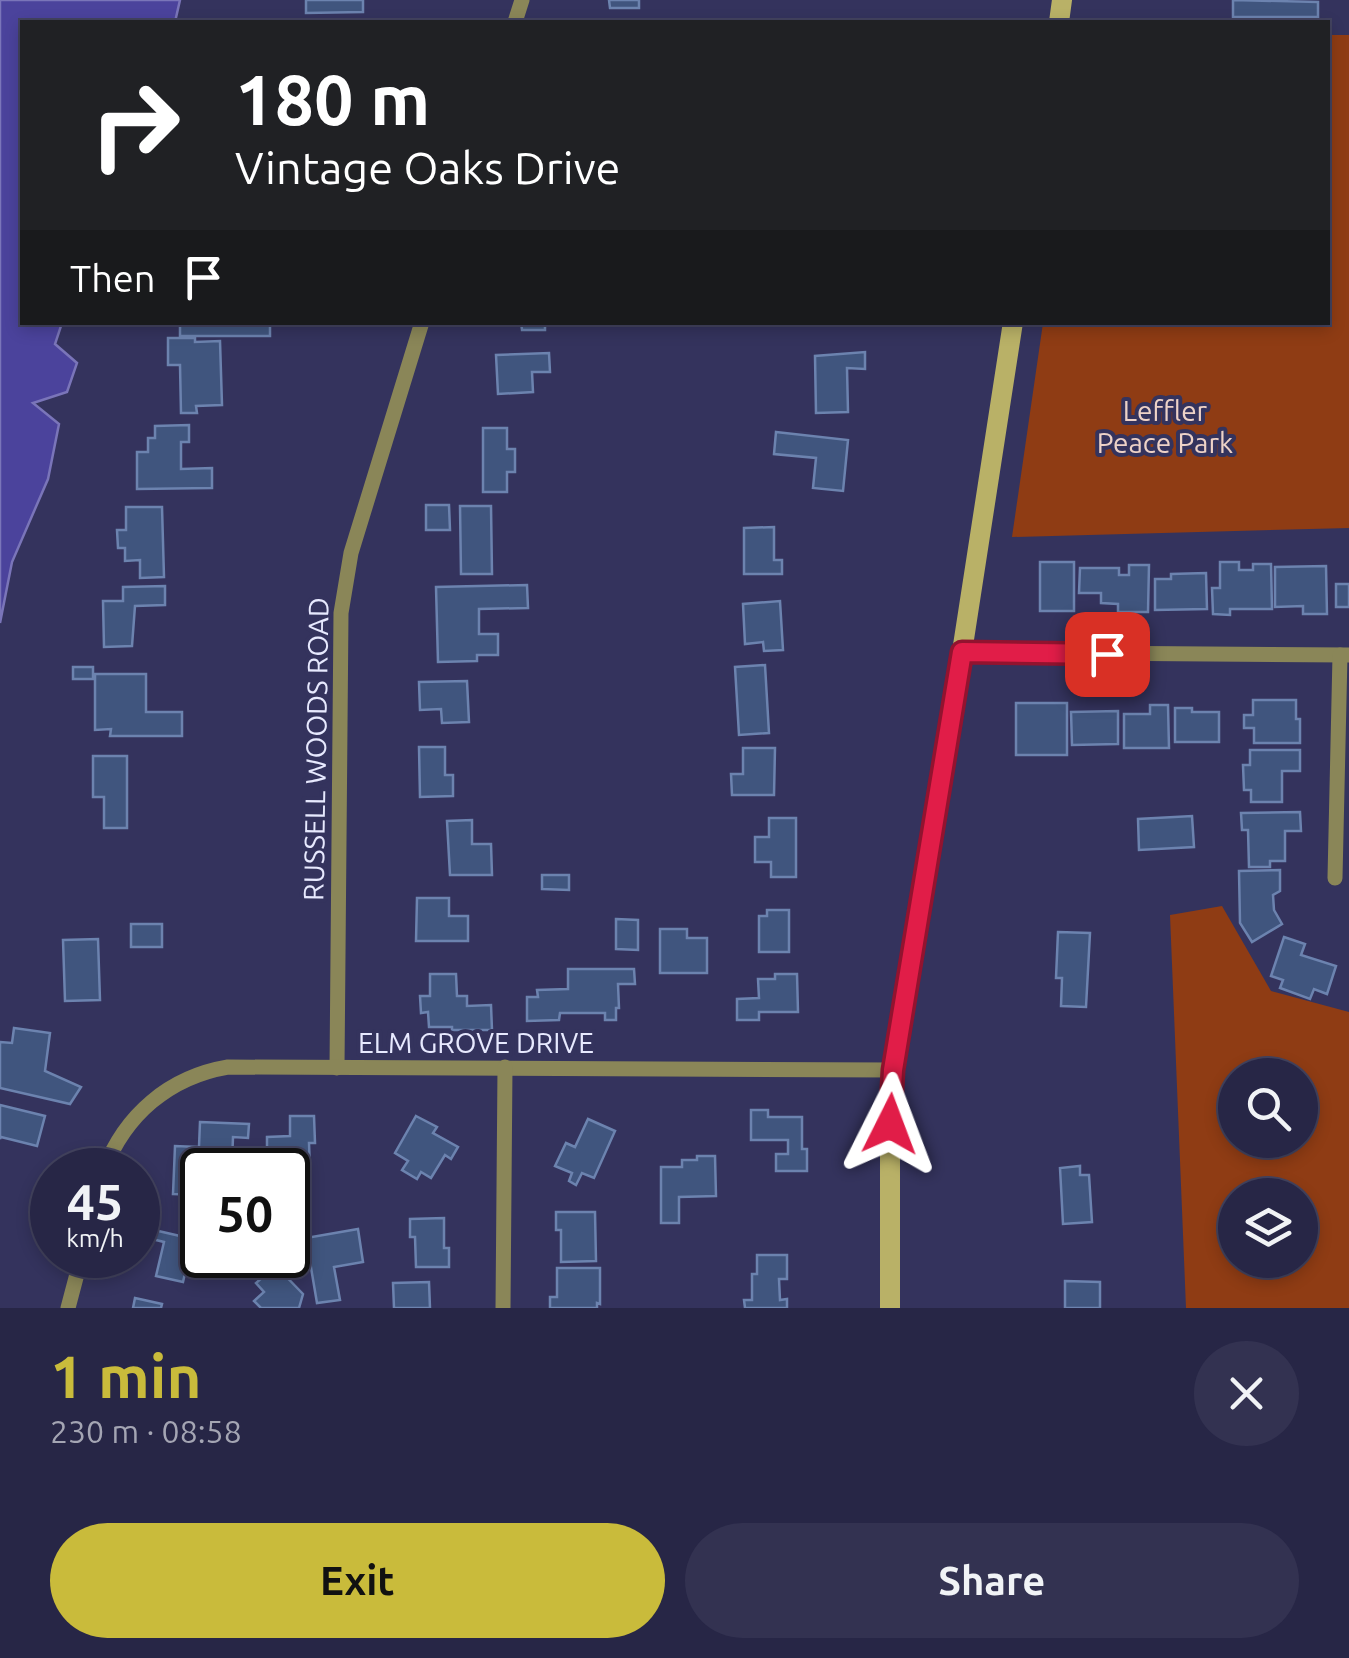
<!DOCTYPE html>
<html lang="en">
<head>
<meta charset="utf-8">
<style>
  body { margin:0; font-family:Ubuntu,sans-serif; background:#333251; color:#f1f3f6; height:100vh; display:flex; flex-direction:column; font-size:38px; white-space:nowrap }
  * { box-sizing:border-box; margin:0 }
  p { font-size:32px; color:#a4a5b3 }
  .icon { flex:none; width:55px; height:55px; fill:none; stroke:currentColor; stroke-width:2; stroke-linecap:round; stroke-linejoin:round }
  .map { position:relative; height:1308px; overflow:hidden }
  .sheet { display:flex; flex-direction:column; background:#272646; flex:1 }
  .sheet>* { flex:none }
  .guide { position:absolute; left:20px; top:20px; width:1310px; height:305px; border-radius:0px; box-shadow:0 5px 15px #0003,0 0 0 2px #43435f; background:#202124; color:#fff; overflow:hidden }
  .fabs { position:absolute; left:1218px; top:1058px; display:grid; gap:20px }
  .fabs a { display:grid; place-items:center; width:100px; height:100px; border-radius:50%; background:#272646; box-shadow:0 5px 15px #0003,0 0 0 2px #43435f; font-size:50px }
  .speed { position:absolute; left:30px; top:1148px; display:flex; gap:20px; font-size:50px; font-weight:700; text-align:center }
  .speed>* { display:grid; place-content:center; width:130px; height:130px; border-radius:50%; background:#272646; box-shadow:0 5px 15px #0003,0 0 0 2px #43435f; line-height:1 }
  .speed small { font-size:25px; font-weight:400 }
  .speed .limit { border:5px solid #111; border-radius:15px; background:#fff; color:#111 }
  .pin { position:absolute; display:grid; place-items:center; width:85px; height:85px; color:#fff; margin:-42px; border-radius:20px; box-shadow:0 5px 15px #0006 }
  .me { position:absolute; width:110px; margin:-55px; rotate:3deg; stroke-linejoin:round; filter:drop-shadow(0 0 8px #0008) }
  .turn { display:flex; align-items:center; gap:35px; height:210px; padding:0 50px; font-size:45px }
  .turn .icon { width:130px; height:130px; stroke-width:2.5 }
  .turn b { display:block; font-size:70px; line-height:85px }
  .then { display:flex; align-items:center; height:95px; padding:0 50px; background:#0003; gap:20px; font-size:38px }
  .round { display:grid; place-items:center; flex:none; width:105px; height:105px; border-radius:52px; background:#333251 }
  .head { display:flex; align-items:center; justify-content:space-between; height:170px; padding:0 50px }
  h1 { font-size:60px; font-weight:600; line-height:75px; color:#c9bb3b }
  .cta { display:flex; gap:20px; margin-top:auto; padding:20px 50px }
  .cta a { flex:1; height:115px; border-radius:60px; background:#c9bb3b; color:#111; font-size:40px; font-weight:600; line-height:115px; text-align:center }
  .cta a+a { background:#333251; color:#f1f3f6 }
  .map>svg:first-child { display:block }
</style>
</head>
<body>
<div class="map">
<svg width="1349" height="1308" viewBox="0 0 1349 1308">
  <rect width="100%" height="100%" fill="#34335d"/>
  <g fill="#8f3c14" fill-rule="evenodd">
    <polygon points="1328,35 1349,35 1349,528 1012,537 1043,323 1328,322"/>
    <path d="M1222,906l49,85 78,21v296h-163l-16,-393zM1300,1075v65h-65v-65zM1300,1195v65h-65v-65z"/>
  </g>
  <polygon fill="#4b439c" stroke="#7a75b9" stroke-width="2.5" points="0,0 180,0 175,22 22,22 22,322 62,323 55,344 77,363 67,392 33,403 59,424 48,479 12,562 0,623"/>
  <g fill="#40557e" stroke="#6c83af" stroke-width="2.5">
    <polygon points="306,0 363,0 363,12 306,13"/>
    <polygon points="609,0 639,0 639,8 610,8"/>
    <polygon points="1233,0 1318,2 1318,17 1233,17"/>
    <rect x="180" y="322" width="90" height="14"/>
    <polygon points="521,322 545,322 545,330 522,330"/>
    <polygon points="168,338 195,338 195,342 220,341 222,405 196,406 197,413 181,413 180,365 168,365"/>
    <polygon points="865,352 865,369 847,368 848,412 816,413 815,356"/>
    <polygon points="549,353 550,372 532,372 533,392 498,394 496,355"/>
    <polygon points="189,425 189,442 181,442 181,469 212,468 212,488 137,489 137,452 148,452 148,438 155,438 155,426"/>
    <polygon points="483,428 507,428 507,449 515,449 515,472 507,472 507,492 483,492"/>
    <polygon points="776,432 848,440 843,491 813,488 816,458 774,454"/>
    <polygon points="426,505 449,505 450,530 426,530"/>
    <polygon points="460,506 491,506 492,574 461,574"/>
    <polygon points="126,507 162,507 164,577 140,578 140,560 125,561 125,548 118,548 117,530 126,530"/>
    <polygon points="774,527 774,560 782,560 782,574 744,574 744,528"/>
    <rect x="1040" y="562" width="34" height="49"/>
    <polygon points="1220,562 1239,562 1239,570 1253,570 1253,564 1271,564 1272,609 1230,609 1230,615 1213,614 1212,588 1220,588"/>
    <polygon points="1129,565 1149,565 1148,612 1118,612 1118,604 1101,603 1101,593 1079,593 1080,568 1119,568 1119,575 1129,575"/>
    <polygon points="1326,566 1327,614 1303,614 1303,606 1275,607 1275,567"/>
    <polygon points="1206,573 1207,609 1155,610 1155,579 1171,579 1171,574"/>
    <rect x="1336" y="584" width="13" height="23"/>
    <polygon points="527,585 528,608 479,609 479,634 498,634 498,655 477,655 477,661 438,662 436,587"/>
    <polygon points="165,586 165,605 135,606 132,646 104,647 103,601 123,601 123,587"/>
    <polygon points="780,601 783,650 764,651 763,642 745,644 743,604"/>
    <polygon points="765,665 769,733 739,735 735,667"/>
    <rect x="73" y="667" width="20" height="12"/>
    <polygon points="95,674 146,674 146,712 182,712 182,736 110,736 111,729 95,730"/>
    <polygon points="467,681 469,722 442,723 441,709 420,710 419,682"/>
    <polygon points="1253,700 1296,700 1296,719 1300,719 1300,743 1254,743 1254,728 1244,728 1244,715 1253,715"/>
    <rect x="1016" y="703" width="51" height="52"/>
    <polygon points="1150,705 1168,705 1169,748 1124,748 1124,714 1150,714"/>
    <polygon points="1175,708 1192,708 1192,712 1219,712 1219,742 1175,742"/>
    <polygon points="1118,711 1118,744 1072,745 1071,712"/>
    <polygon points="419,747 445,747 445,775 453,775 453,796 420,797"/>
    <polygon points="743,748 775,748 774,795 732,795 731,774 743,774"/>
    <polygon points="1250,750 1300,750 1300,771 1282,771 1282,802 1251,802 1251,790 1244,790 1243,765 1250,765"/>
    <polygon points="93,756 127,756 127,828 104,828 104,797 93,797"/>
    <polygon points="1300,812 1301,831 1285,831 1285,861 1270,861 1270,867 1249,867 1248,830 1242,830 1241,813"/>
    <polygon points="1192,816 1194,847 1139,850 1138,819"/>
    <polygon points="769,818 796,818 796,877 771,877 771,862 755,862 755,837 769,837"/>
    <polygon points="472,820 472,844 491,844 492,875 450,875 447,821"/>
    <polygon points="1280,870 1280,891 1273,895 1274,910 1282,924 1252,942 1240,923 1239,871"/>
    <polygon points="542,875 569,875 569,890 542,889"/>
    <polygon points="417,898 449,898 449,916 468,916 468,941 416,941"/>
    <polygon points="767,910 789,910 789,952 759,952 759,916 767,916"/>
    <polygon points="616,919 638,920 638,950 616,949"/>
    <rect x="131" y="924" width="31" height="23"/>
    <polygon points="660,929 687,929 687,938 707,938 707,973 660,973"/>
    <polygon points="1058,932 1090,933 1086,1007 1061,1006 1062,978 1056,978"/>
    <polygon points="1284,937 1305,944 1301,955 1336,966 1327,994 1314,989 1310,999 1280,988 1283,980 1271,976"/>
    <polygon points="98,939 100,1000 65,1001 63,940"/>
    <polygon points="568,969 634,969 635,984 618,984 619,1008 616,1008 616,1020 605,1020 605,1013 560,1013 559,1020 527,1021 527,997 538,997 537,990 568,989"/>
    <polygon points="430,974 456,974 457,996 467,996 467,1006 491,1005 492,1030 452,1030 452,1027 429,1027 428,1012 421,1013 420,996 430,996"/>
    <polygon points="775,974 797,974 798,1012 759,1012 759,1020 737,1020 737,999 759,998 758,979 775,979"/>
    <polygon points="14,1028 50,1033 45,1071 81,1087 70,1104 0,1088 0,1042 12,1043"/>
    <polygon points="0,1105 45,1116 37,1146 1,1137 0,1139"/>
    <polygon points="751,1110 768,1110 768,1117 802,1117 802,1149 807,1149 807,1171 776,1171 776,1154 788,1154 788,1140 751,1140"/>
    <polygon points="290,1116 314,1116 315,1143 309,1143 310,1171 267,1170 267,1137 290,1136"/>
    <polygon points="416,1116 437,1127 433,1133 458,1147 451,1159 445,1155 431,1178 421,1172 417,1179 402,1170 408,1161 395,1153"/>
    <polygon points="588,1119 615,1131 594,1178 582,1173 576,1185 569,1181 572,1173 555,1166 566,1143 575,1147"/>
    <polygon points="200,1122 249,1124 248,1138 233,1137 232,1163 199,1161 198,1178 202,1178 202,1195 173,1194 175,1146 199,1147"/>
    <polygon points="697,1156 715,1156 716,1196 679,1197 679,1223 661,1223 661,1167 682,1167 682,1160 697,1160"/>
    <polygon points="1080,1166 1080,1175 1089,1175 1092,1222 1063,1224 1060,1168"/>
    <polygon points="556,1212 595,1212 596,1261 561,1262 561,1230 556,1230"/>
    <polygon points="444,1218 444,1248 449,1248 449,1267 416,1267 415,1237 410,1237 410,1219"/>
    <polygon points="358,1229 363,1262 334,1267 340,1300 317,1303 306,1238"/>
    <polygon points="154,1230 193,1239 183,1282 156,1276 164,1242 152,1239"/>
    <polygon points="757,1255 787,1255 787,1279 779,1279 780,1300 787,1299 787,1308 745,1308 744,1300 752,1300 752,1274 757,1274"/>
    <polygon points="272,1262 303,1294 299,1308 261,1308 254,1301 264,1292 256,1283 264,1276 266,1268"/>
    <polygon points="557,1268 600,1268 600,1304 597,1303 597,1308 550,1308 550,1297 557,1297"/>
    <polygon points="1065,1281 1100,1282 1100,1308 1065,1308"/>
    <polygon points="429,1282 430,1308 394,1308 393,1283"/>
    <polygon points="135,1298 162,1304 161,1308 133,1308"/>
  </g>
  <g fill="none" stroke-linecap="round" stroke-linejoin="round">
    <g stroke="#8a8658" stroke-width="15">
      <polyline points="515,22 522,0"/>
      <polyline points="962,652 1349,655"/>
      <polyline points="1335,878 1340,655"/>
      <polyline points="337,1068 341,613 351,553 422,322"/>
      <path d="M104,1170c21,-55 65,-93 124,-103l665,3"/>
      <polyline points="68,1308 82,1255"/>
      <polyline points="503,1308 505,1067"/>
    </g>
    <g stroke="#b9b167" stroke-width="20">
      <polyline points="1059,22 1062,0"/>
      <polyline points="890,1308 890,1124 893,1070 962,652 1013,322"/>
    </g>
  </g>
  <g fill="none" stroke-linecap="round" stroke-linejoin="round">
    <g stroke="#92132f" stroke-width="25">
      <polyline id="route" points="890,1124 893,1070 962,652 1107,654"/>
    </g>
    <use href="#route" stroke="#e11d48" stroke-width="18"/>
  </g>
  <g text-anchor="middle" stroke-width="8" stroke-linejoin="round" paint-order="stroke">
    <g font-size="28" fill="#edd2c7" stroke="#34335d">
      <text x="1165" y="421">Leffler<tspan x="1165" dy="32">Peace Park</tspan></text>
    </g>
    <g font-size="28" fill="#e7e9fe" stroke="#34335d">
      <text transform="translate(316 749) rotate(-89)" y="10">RUSSELL WOODS ROAD</text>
      <text x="476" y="1053">ELM GROVE DRIVE</text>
    </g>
  </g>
</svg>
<div class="fabs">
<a><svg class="icon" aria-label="search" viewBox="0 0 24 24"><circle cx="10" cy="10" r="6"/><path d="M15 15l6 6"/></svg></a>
<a><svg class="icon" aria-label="layers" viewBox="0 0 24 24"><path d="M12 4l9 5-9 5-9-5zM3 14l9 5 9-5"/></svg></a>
</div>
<div class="speed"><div>45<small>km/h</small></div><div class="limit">50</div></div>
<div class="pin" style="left:1107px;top:654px;background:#d93025"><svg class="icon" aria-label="arrive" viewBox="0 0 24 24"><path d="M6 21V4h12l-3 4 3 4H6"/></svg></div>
<svg class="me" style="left:890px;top:1124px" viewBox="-20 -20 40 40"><path d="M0-17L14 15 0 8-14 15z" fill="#e11d48" stroke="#fff" stroke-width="4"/></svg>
<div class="guide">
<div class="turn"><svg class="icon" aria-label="right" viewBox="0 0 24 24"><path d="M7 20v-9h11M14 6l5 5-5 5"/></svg><div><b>180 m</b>Vintage Oaks Drive</div></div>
<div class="then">Then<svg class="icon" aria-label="arrive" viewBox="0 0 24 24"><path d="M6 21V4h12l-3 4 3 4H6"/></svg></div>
</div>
</div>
<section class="sheet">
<div class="head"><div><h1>1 min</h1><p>230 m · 08:58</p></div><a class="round"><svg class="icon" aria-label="close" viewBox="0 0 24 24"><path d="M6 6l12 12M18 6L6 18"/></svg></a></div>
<div class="cta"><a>Exit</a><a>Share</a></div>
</section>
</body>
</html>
